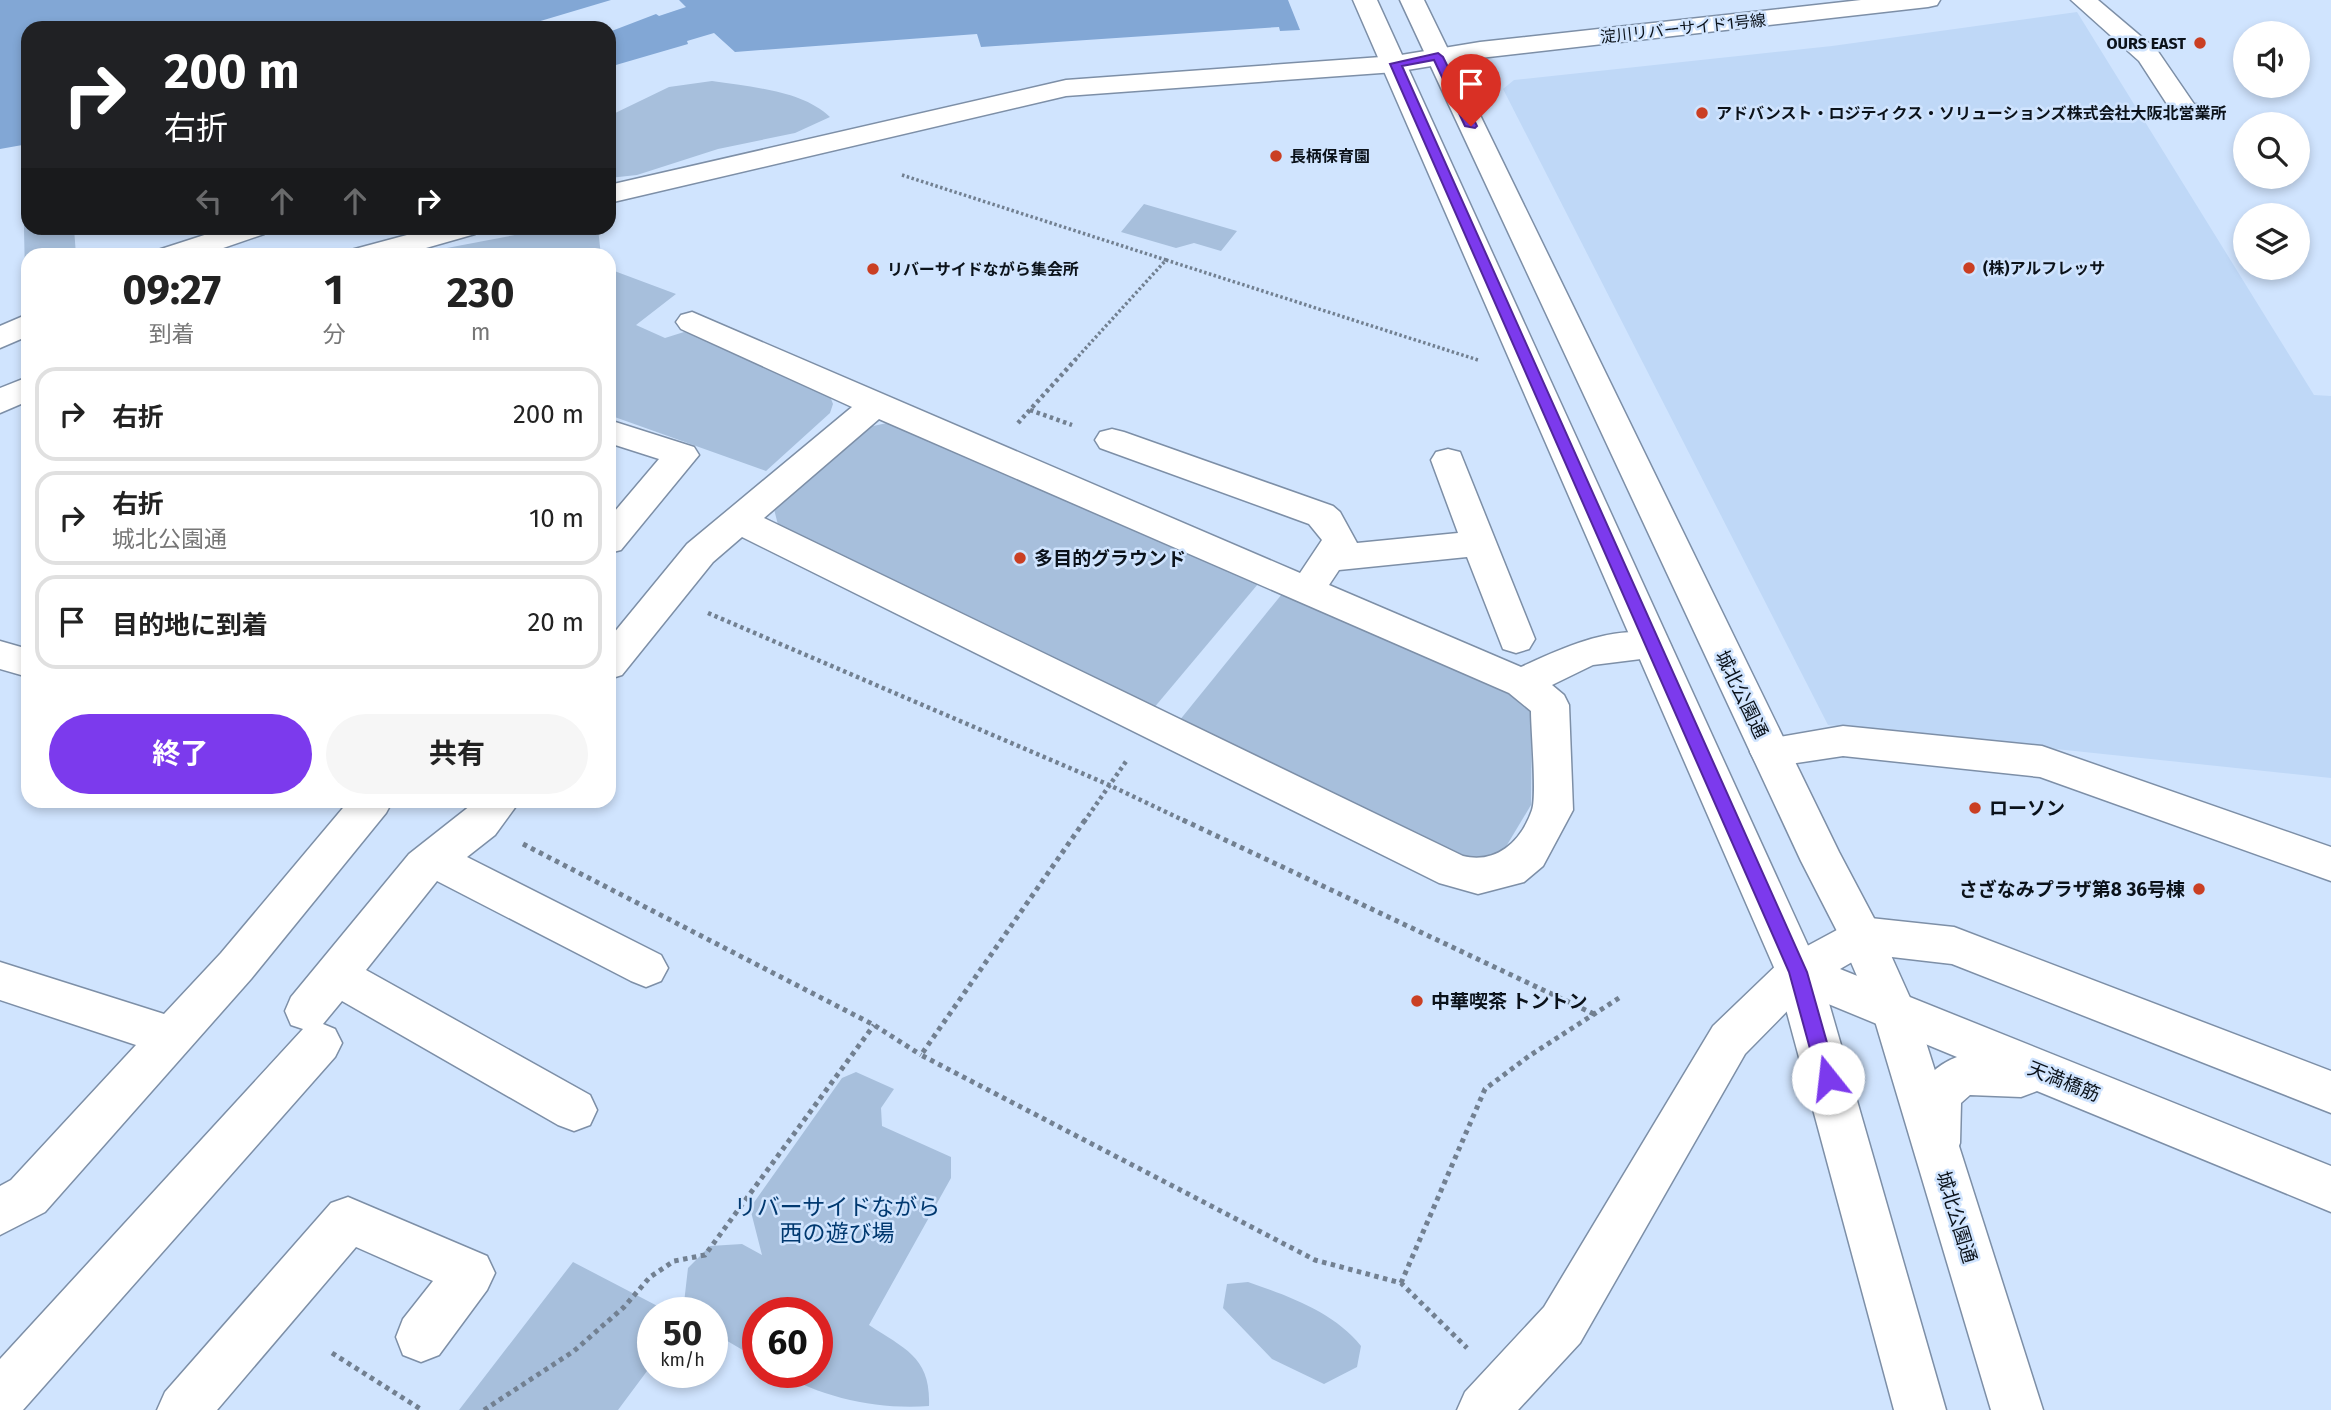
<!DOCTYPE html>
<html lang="ja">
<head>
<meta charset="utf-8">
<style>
  body { margin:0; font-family:"Fira Sans","Noto Sans JP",sans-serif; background:#f6f6f6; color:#222; height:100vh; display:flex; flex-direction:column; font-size:26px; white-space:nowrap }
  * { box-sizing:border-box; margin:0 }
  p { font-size:23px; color:#767676 }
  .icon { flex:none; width:38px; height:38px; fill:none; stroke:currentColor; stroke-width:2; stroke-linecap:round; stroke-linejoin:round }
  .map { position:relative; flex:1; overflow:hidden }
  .side { position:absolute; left:21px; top:248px; width:595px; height:560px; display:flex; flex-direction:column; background:#fff; border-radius:21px; box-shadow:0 4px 10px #0003 }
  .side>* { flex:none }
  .top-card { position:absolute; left:21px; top:21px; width:595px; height:214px; border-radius:21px; box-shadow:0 4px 10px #0003; background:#202124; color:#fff; overflow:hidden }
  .fabs { position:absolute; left:2233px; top:21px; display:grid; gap:14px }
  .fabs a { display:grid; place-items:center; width:77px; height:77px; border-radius:50%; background:#fff; box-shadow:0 4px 10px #0003; font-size:35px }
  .speed { position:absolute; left:637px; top:1297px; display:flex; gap:14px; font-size:35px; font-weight:700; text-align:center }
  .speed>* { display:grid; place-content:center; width:91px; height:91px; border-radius:50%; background:#fff; box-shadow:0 4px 10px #0003; line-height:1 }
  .speed small { font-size:18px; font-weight:400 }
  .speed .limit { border:10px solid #d22; background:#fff; color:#111 }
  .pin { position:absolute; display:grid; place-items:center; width:60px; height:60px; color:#fff; margin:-72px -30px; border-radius:50% 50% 50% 0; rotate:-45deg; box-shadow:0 0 7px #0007 }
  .pin .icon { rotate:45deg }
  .me { position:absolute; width:77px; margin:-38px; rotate:344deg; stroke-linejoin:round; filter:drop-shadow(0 0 5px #0008) }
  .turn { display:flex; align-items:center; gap:24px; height:147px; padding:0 28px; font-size:32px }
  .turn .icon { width:91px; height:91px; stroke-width:2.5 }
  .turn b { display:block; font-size:49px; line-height:60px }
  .lanes { display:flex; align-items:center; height:66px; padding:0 28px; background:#0003; justify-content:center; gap:35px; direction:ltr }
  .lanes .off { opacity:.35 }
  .eta { display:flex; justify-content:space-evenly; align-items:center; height:119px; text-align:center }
  .eta b { font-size:42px; font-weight:700; line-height:49px }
  .primary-button { display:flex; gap:14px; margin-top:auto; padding:14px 28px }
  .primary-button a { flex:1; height:80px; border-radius:42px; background:#7c3aed; color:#fff; font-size:28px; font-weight:700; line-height:80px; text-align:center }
  .primary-button a+a { background:#f6f6f6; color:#222 }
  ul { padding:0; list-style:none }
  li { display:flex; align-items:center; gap:21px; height:94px; margin:0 14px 10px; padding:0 14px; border:4px solid #e0e0e0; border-radius:21px }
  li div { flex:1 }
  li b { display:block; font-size:26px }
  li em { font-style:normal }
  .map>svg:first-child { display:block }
</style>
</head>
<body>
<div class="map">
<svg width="2331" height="1410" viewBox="0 0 2331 1410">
  <rect width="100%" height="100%" fill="#d0e4fe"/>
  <polygon fill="#bfd8f7" points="2077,12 2314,395 2331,396 2331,778 1828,725 1503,89 1514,80 1832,46"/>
  <g fill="#a7bfdc">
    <path d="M712,81c38,6 90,9 118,36l-35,16 -77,16 -81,26 -28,3v-62l60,-29z"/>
    <polygon points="28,181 28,228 74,228 76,255 28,256 28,289 25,276 23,182"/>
    <polygon points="1144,204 1237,231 1221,251 1194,243 1176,248 1121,232"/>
    <polygon points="552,228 598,228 601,256 410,255"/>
    <polygon points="609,269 676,294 636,325 665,338 684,332 692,333 830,396 833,404 830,413 766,471 609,415"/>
    <polygon points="887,423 911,430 1258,584 1153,709 786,532 778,525 774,509 864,428"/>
    <polygon points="1282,594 1524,701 1532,714 1531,805 1504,850 1487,861 1469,861 1179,721"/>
    <path d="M856,1072l38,17 -13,19 1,18 69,31v21l-82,147c36,24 62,32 60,81 -50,4 -107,-8 -150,-34h38v-60h-59v47l-46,-27v-20h-22l-6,-9 4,-35 22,-22 32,-2 20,11 -12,-47 92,-130z"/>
    <polygon points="573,1262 669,1312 653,1312 653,1363 618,1410 459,1410"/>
    <path d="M1248,1282c40,14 86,30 113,64l-4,21 -33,17 -52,-25 -49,-51 4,-24z"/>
  </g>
  <g fill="#82a7d5">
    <polygon points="0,0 611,0 517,28 28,28 28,144 0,149"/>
    <polygon points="679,0 1288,0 1300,30 1280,31 1279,27 981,47 977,34 735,52 714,33 687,41 688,44 609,67 609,32 656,14 659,16 686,7"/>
  </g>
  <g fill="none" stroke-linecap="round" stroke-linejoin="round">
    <g stroke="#7d8fa7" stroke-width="3">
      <g id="minor">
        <polygon points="1861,0 1940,0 1937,5 1928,7 1480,58 1395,72 1066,96 609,203 609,185 1066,80 1395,56 1480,42"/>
        <polygon points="2071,0 2098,0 2157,50 2194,104 2211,106 2215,112 2211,118 2176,118 2139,61"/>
        <polygon points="226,228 269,228 264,234 200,256 154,256 158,250"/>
        <polygon points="433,228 480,228 475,234 398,256 347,256 351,250"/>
        <path d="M692,312l608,261 22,-33 -13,-16 -209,-76 -5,-8 5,-8 12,-3 12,3 209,74 7,6 17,31 101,-10 -27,-73 5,-8 12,-3 12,3 75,187 -6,10 -13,4 -13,-4 -36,-92 -128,13 -10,15 192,82c43,-20 97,-45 144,-31l6,10 -6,10 -72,9 -41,20 12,10 5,10 4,105 -30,56 -19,16 -46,12 -39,-11 -697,-346 -29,25 -91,113 -13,4v-40l78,-95 165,-137 -171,-78 -5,-7 5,-7zM879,419l630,274 22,18c0,19 6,85 1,99 -11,32 -36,54 -69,46l-699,-338z"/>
        <polygon points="28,314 28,336 0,348 0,326"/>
        <polygon points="28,377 28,401 0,413 0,388"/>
        <polygon points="609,420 694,447 699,455 621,550 609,553 609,518 659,459 609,443"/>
        <polygon points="0,641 28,649 28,677 0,669"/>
        <polygon points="1843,726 2042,746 2331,847 2331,881 2040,777 1843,756 1770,767 1756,763 1750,752 1756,741"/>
        <polygon points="348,802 392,802 386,813 251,979 45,1212 0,1235 0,1186 11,1180 136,1045 0,1000 0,962 164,1014 221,953"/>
        <polygon points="475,802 519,802 495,835 467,857 661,955 668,968 661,981 646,987 631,981 437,881 366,970 590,1095 597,1110 590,1125 574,1131 558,1125 342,1001 323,1024 335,1029 342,1043 335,1057 23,1410 0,1410 0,1359 303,1029 291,1025 285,1011 291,997 409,854"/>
        <path d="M1861,917l93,10 377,144v42l-379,-149 -86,-10 -26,15 491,197v46l-294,-121 -16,6 -51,-2 -9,8 -1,40 -6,16 -17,6 -17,-6c-18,-41 -7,-85 37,-102l-153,-63 -59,60 -165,289 -62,67h-61l8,-18 79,-85 169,-281 70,-67z"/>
        <polygon points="348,1197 487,1256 495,1273 487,1290 439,1355 421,1362 403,1355 396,1337 403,1319 433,1281 356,1247 217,1410 157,1410 165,1392 331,1203"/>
      </g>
    </g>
    <g stroke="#7d8fa7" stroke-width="3">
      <g id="major">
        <polygon points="1353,0 1377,0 1820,972 1946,1410 1894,1410 1776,972"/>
        <polygon points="1400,0 1424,0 1839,852 1876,922 1916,1011 2043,1410 1991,1410 1872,1011 1841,939 1801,861"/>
      </g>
    </g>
    <g stroke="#728091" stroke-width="3.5" stroke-dasharray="2.5 2.5" stroke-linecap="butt">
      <polyline points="902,175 1166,260 1074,361"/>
      <polyline points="1166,260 1478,360"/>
    </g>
    <g stroke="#728091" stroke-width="4.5" stroke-dasharray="3.5 3.5" stroke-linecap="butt">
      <polyline points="1030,410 1072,425"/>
      <polyline points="1018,423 1076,359"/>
      <polyline points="708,613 1107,784 1187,822"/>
      <polyline points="1084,822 1127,760"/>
    </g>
    <g stroke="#728091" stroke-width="5" stroke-dasharray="4.5 4.5" stroke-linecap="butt">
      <polyline points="1085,820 921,1055 1315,1260 1401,1283 1467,1348"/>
      <polyline points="1183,820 1594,1014"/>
      <polyline points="523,844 874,1025 921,1055"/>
      <polyline points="1401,1283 1485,1089 1529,1056 1619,998"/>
      <polyline points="332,1353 422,1410"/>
      <polyline points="484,1410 574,1351 624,1307 650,1277 674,1261 705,1255 874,1025"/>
    </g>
    <use href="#minor" fill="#fff" fill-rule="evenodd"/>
    <use href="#major" fill="#fff" fill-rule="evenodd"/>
  </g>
  <polygon fill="#7c3aed" stroke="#51269a" stroke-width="2" points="1438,53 1443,57 1477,126 1475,128 1465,126 1434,60 1402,66 1807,972 1837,1078 1834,1084 1828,1087 1821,1084 1818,1078 1789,972 1390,64"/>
  <g fill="#ca3f23" stroke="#d0e4fe" stroke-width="2.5">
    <circle cx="2200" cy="43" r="7"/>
    <circle cx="1702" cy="113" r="7"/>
    <circle cx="1276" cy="156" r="7"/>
    <circle cx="1969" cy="268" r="7"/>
    <circle cx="873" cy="269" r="7"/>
    <circle cx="1020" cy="558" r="7"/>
    <circle cx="1975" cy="808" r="7"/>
    <circle cx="2199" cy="889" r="7"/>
    <circle cx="1417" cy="1001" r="7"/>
  </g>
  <g text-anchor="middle" stroke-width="5" stroke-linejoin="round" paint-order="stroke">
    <g font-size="16" fill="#0b121a" stroke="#d0e4fe">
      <text transform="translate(1683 28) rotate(-6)" y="6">淀川リバーサイド1号線</text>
    </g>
    <g font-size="16" font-weight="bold" fill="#0b121a" stroke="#d0e4fe" text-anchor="start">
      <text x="2186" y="49" text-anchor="end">OURS EAST</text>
      <text x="1716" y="119">アドバンスト・ロジティクス・ソリューションズ株式会社大阪北営業所</text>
      <text x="1290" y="162">長柄保育園</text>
      <text x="1983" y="274">(株)アルフレッサ</text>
      <text x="887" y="275">リバーサイドながら集会所</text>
    </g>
    <g font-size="19" font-weight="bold" fill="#0b121a" stroke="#d0e4fe" text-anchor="start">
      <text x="1034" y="565">多目的グラウンド</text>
      <text x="1989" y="815">ローソン</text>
      <text x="2185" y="896" text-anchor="end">さざなみプラザ第8 36号棟</text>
      <text x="1431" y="1008">中華喫茶 トントン</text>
    </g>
    <g font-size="19" fill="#0b121a" stroke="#d0e4fe">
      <text transform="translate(1742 694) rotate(64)" y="7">城北公園通</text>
      <text transform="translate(2064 1081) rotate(22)" y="7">天満橋筋</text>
      <text transform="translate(1957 1217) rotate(73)" y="7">城北公園通</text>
    </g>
    <g font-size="23" fill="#013970" stroke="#d0e4fe">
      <text x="837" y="1215">リバーサイドながら<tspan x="837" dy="26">西の遊び場</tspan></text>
    </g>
  </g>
</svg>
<div class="fabs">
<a><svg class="icon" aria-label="sound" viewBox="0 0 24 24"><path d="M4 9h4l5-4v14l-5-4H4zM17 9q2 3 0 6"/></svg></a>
<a><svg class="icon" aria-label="search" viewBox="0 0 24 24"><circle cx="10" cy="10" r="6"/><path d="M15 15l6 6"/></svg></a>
<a><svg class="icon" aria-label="layers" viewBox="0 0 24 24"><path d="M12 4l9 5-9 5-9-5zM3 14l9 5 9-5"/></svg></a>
</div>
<div class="speed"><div>50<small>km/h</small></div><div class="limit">60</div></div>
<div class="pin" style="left:1471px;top:126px;background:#d93025"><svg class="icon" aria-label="arrive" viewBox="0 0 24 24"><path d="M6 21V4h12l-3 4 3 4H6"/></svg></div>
<svg class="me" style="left:1828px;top:1078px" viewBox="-20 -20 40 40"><circle r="19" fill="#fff"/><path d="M0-13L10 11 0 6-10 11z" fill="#7c3aed"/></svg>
<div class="top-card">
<div class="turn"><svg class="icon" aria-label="right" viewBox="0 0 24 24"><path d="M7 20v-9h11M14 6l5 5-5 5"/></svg><div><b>200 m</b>右折</div></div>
<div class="lanes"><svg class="icon off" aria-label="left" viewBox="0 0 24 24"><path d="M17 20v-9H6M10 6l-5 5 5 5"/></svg><svg class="icon off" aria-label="ahead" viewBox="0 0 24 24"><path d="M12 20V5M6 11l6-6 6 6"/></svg><svg class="icon off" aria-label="ahead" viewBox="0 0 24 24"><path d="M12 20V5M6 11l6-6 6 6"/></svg><svg class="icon" aria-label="right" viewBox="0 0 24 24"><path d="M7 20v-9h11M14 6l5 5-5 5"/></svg></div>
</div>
<section class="side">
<div class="eta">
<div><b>09:27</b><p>到着</p></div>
<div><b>1</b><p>分</p></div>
<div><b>230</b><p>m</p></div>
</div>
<ul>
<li><svg class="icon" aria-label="right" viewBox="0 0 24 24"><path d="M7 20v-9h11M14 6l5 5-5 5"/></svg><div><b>右折</b></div><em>200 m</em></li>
<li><svg class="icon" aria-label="right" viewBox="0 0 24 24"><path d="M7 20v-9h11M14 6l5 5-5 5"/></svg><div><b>右折</b><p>城北公園通</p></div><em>10 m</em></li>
<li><svg class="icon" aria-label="arrive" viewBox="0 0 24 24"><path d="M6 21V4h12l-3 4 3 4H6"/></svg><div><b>目的地に到着</b></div><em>20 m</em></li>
</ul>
<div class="primary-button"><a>終了</a><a>共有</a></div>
</section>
</div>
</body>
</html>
